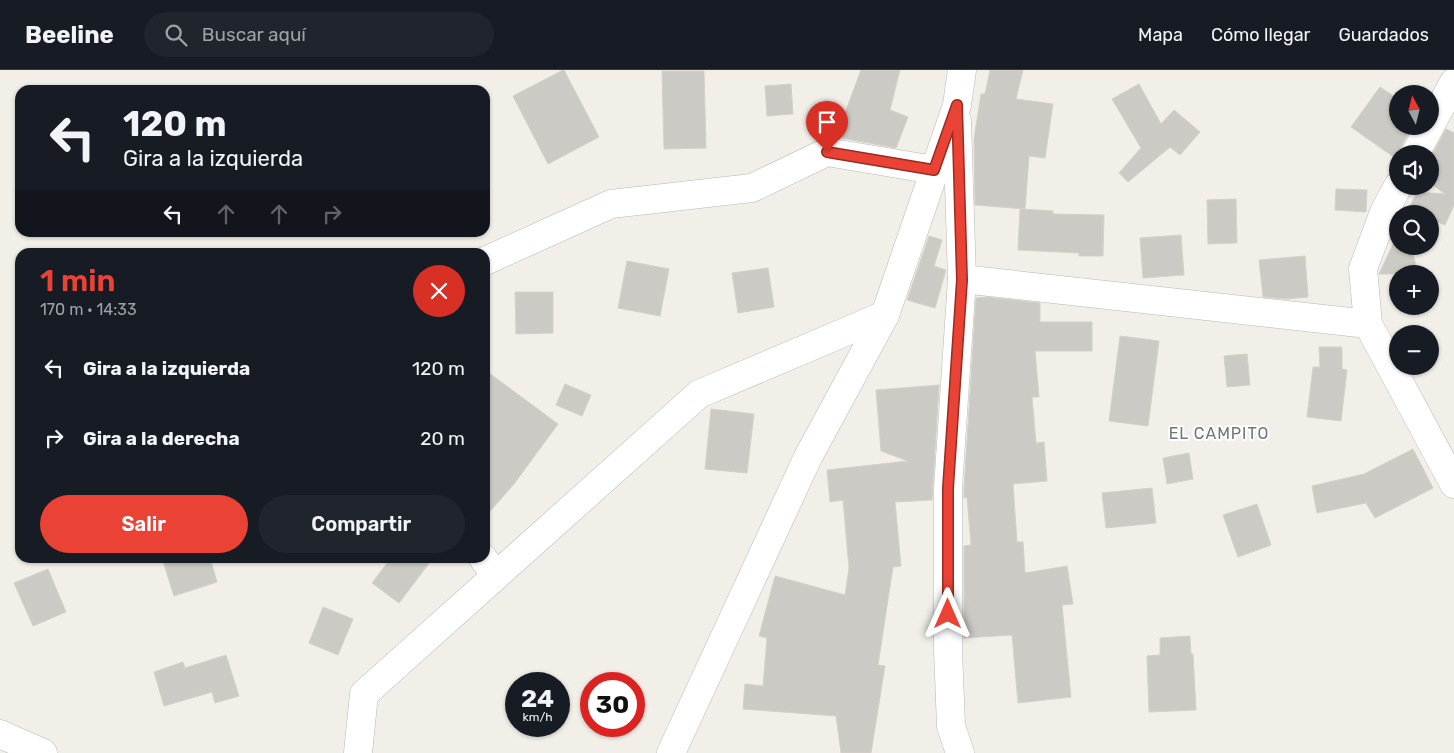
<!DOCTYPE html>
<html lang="es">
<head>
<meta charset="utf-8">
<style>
  body { margin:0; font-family:Rubik,sans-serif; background:#20242c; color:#f1f3f6; height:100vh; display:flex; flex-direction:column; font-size:19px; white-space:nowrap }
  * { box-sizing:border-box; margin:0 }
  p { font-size:16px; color:#9ea1a6 }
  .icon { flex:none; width:28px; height:28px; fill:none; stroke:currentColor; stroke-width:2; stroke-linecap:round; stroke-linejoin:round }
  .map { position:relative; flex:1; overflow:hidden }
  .drawer { position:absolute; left:15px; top:178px; width:475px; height:315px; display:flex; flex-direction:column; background:#171b24; border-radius:15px; box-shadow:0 1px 4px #0004 }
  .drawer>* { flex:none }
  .banner { position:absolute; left:15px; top:15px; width:475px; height:152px; border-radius:15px; box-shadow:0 1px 4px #0004; background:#171b24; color:#f1f3f6; overflow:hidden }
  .needle { width:32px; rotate:353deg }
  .buttons { position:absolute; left:1389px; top:15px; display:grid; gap:10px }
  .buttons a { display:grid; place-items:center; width:50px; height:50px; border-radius:50%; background:#171b24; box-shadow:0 1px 4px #0004; font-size:25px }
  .speed { position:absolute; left:505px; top:602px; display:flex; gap:10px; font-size:25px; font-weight:700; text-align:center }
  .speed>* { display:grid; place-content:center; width:65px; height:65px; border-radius:50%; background:#171b24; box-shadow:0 1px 4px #0004; line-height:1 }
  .speed small { font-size:12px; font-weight:400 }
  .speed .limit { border:8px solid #d22; background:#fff; color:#111 }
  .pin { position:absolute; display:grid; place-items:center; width:42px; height:42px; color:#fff; margin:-51px -21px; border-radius:50% 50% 50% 0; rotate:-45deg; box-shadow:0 0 5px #0007 }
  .pin .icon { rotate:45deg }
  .me { position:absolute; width:55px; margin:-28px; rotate:0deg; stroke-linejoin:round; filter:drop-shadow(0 0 4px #0008) }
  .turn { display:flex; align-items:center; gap:18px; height:105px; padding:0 25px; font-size:22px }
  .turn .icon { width:65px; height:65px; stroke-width:2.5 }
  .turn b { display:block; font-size:35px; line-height:42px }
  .lanes { display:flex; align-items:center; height:48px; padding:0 25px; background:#0003; justify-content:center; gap:25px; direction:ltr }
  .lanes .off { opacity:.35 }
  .round { display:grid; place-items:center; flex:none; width:52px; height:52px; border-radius:26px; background:#20242c }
  .head { display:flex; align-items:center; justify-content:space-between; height:85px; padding:0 25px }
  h1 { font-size:30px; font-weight:600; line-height:38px; color:#ea4335 }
  .primary-button { display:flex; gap:10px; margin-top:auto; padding:10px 25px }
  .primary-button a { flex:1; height:58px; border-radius:30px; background:#ea4335; color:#fff; font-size:20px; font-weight:600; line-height:58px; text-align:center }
  .primary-button a+a { background:#20242c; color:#f1f3f6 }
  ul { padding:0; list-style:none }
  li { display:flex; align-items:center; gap:15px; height:70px; padding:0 25px }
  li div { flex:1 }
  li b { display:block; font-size:19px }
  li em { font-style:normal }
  header { display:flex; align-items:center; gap:30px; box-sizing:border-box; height:70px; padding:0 25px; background:#171b24; border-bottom:1px solid #363941 }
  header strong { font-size:24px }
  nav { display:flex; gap:28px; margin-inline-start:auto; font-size:18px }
  .search { width:350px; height:45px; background:#20242c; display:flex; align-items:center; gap:12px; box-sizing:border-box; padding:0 18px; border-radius:28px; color:#9ea1a6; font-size:19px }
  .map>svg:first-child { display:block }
</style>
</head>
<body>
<header>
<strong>Beeline</strong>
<div class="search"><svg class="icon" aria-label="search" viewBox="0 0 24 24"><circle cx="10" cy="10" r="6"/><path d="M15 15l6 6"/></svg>Buscar aquí</div>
<nav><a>Mapa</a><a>Cómo llegar</a><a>Guardados</a></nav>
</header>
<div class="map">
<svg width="1454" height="683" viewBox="0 0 1454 683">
  <rect width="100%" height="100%" fill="#f1efe8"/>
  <g fill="#cccac5" stroke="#d6d1c6">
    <polygon points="563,0 564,0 599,67 548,94 513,26"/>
    <polygon points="861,0 900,0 890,40 908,47 896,78 836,67"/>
    <polygon points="990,0 1023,0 1016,29 1053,34 1045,88 1029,86 1025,139 975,135 974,69 981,24 985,24"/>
    <polygon points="662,1 704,1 706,78 664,79"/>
    <polygon points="791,14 793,44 767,46 765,16"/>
    <polygon points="1139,14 1161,54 1174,40 1200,62 1180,85 1170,77 1128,112 1119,103 1141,78 1112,29"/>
    <polygon points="1380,17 1398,29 1398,56 1412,56 1401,77 1399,84 1398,84 1398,90 1351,57"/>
    <polygon points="1446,59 1454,63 1454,135 1445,155 1430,149 1430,144 1419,144 1409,139 1417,122 1445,124 1430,113 1430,89"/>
    <polygon points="1336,119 1367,120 1366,142 1335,140"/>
    <polygon points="1236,129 1237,173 1208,174 1207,130"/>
    <polygon points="1020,139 1053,141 1053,144 1104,145 1103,186 1079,186 1079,183 1018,180"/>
    <polygon points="1181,165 1184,205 1143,208 1140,168"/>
    <polygon points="929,166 942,170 934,196 946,200 935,238 907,230"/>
    <polygon points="1398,172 1398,176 1410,176 1419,204 1379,204 1393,174"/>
    <polygon points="1305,186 1308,227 1286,229 1263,227 1259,190"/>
    <polygon points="627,191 669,199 660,246 618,238"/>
    <polygon points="768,198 774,237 738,243 732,203"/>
    <polygon points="515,222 553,222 553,263 516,264"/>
    <polygon points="987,227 1040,233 1040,252 1092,252 1092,281 1035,281 1039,327 1032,327 1036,373 1044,372 1047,411 1013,414 1017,472 1023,472 1025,503 1067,496 1073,534 1062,535 1071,627 1018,633 1012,565 964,568 964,476 971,475 967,427 964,428 964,419 976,228"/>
    <polygon points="1120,266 1159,271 1148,356 1109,351"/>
    <polygon points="1319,277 1342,277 1342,299 1347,300 1341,351 1307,347 1313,297 1320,297"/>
    <polygon points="1247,284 1250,315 1227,317 1224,286"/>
    <polygon points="485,300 558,354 514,414 485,447"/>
    <polygon points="565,314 591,325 582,346 556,335"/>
    <polygon points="939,315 932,430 895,432 901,496 893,497 878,595 885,596 871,683 841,683 836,646 743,639 745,614 763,616 767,568 759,566 775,506 845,525 849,498 843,430 830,432 827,400 908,391 881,381 876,320"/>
    <polygon points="711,339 754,344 747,403 705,399"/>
    <polygon points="1413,379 1433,418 1375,448 1366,433 1317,443 1312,416 1364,404"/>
    <polygon points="1189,383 1193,409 1167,414 1163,388"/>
    <polygon points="1152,418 1156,453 1106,458 1102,423"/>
    <polygon points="1257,434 1271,475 1238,487 1223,445"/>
    <polygon points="162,488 210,488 217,512 174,526"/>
    <polygon points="391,488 433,488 399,533 372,513"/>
    <polygon points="48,499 66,542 33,556 14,513"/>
    <polygon points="323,537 353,549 338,585 309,573"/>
    <polygon points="1190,566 1191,584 1193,584 1196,640 1149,642 1147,586 1160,585 1160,568"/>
    <polygon points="226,585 239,626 215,633 212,622 164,636 154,602 183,592 185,598"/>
  </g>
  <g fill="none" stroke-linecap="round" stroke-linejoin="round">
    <g stroke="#b5b8bc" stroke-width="29">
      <g id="street">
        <polyline points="957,51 962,209 948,418 948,580 951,656 960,683"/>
        <polyline points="1415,84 1454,12"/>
        <polyline points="1398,116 1384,142 1363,199 1368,254 1454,414"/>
        <polyline points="485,191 611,134 752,118 827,82 934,100"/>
        <polyline points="962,209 1368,254"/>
        <polyline points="483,488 496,506"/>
        <polyline points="0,664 43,683"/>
        <polyline points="358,683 364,624 699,324 885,245"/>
        <polyline points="671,683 808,387 885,245 957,35 962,0"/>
      </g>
    </g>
    <use href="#street" stroke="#fff" stroke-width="28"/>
  </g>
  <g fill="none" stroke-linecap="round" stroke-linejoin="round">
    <g stroke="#982c22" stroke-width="12">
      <polyline id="route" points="827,82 934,100 957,35 962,210 948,418 948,544"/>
    </g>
    <use href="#route" stroke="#ea4335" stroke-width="9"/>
  </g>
  <g text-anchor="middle" stroke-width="4" stroke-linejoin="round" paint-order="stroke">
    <g font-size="16" letter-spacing="1" fill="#70757a" stroke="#fff">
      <text x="1219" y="369">EL CAMPITO</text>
    </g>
  </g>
</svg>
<div class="buttons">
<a><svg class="needle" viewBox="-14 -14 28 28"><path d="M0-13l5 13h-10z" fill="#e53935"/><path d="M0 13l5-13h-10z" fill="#9ea1a6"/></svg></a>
<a><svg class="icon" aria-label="sound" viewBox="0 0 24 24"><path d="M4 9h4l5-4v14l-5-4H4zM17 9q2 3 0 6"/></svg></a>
<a><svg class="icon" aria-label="search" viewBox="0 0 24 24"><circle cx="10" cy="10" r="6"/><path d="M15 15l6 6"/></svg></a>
<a>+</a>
<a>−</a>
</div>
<div class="speed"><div>24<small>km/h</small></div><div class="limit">30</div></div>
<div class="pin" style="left:827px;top:82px;background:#d93025"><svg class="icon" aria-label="arrive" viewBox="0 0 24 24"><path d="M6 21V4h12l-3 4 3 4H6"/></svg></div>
<svg class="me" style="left:948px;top:544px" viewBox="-20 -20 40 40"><path d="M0-17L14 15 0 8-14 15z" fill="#ea4335" stroke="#fff" stroke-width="4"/></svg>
<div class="banner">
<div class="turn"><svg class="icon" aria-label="left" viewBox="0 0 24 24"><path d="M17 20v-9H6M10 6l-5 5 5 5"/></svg><div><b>120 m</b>Gira a la izquierda</div></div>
<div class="lanes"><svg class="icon" aria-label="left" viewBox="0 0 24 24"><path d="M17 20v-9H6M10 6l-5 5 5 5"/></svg><svg class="icon off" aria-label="ahead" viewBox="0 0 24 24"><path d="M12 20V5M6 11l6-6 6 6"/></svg><svg class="icon off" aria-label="ahead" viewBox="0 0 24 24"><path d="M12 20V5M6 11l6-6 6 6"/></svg><svg class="icon off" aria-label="right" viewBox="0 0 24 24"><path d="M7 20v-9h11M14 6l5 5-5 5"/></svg></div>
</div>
<section class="drawer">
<div class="head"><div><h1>1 min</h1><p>170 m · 14:33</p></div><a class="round" style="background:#d93025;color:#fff"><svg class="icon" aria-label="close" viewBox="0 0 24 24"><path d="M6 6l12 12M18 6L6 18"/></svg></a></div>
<ul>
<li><svg class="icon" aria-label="left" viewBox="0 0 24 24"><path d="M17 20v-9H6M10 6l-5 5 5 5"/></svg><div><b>Gira a la izquierda</b></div><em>120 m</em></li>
<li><svg class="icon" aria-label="right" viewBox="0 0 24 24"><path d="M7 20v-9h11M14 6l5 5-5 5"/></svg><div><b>Gira a la derecha</b></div><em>20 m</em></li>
</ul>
<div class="primary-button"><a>Salir</a><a>Compartir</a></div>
</section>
</div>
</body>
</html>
